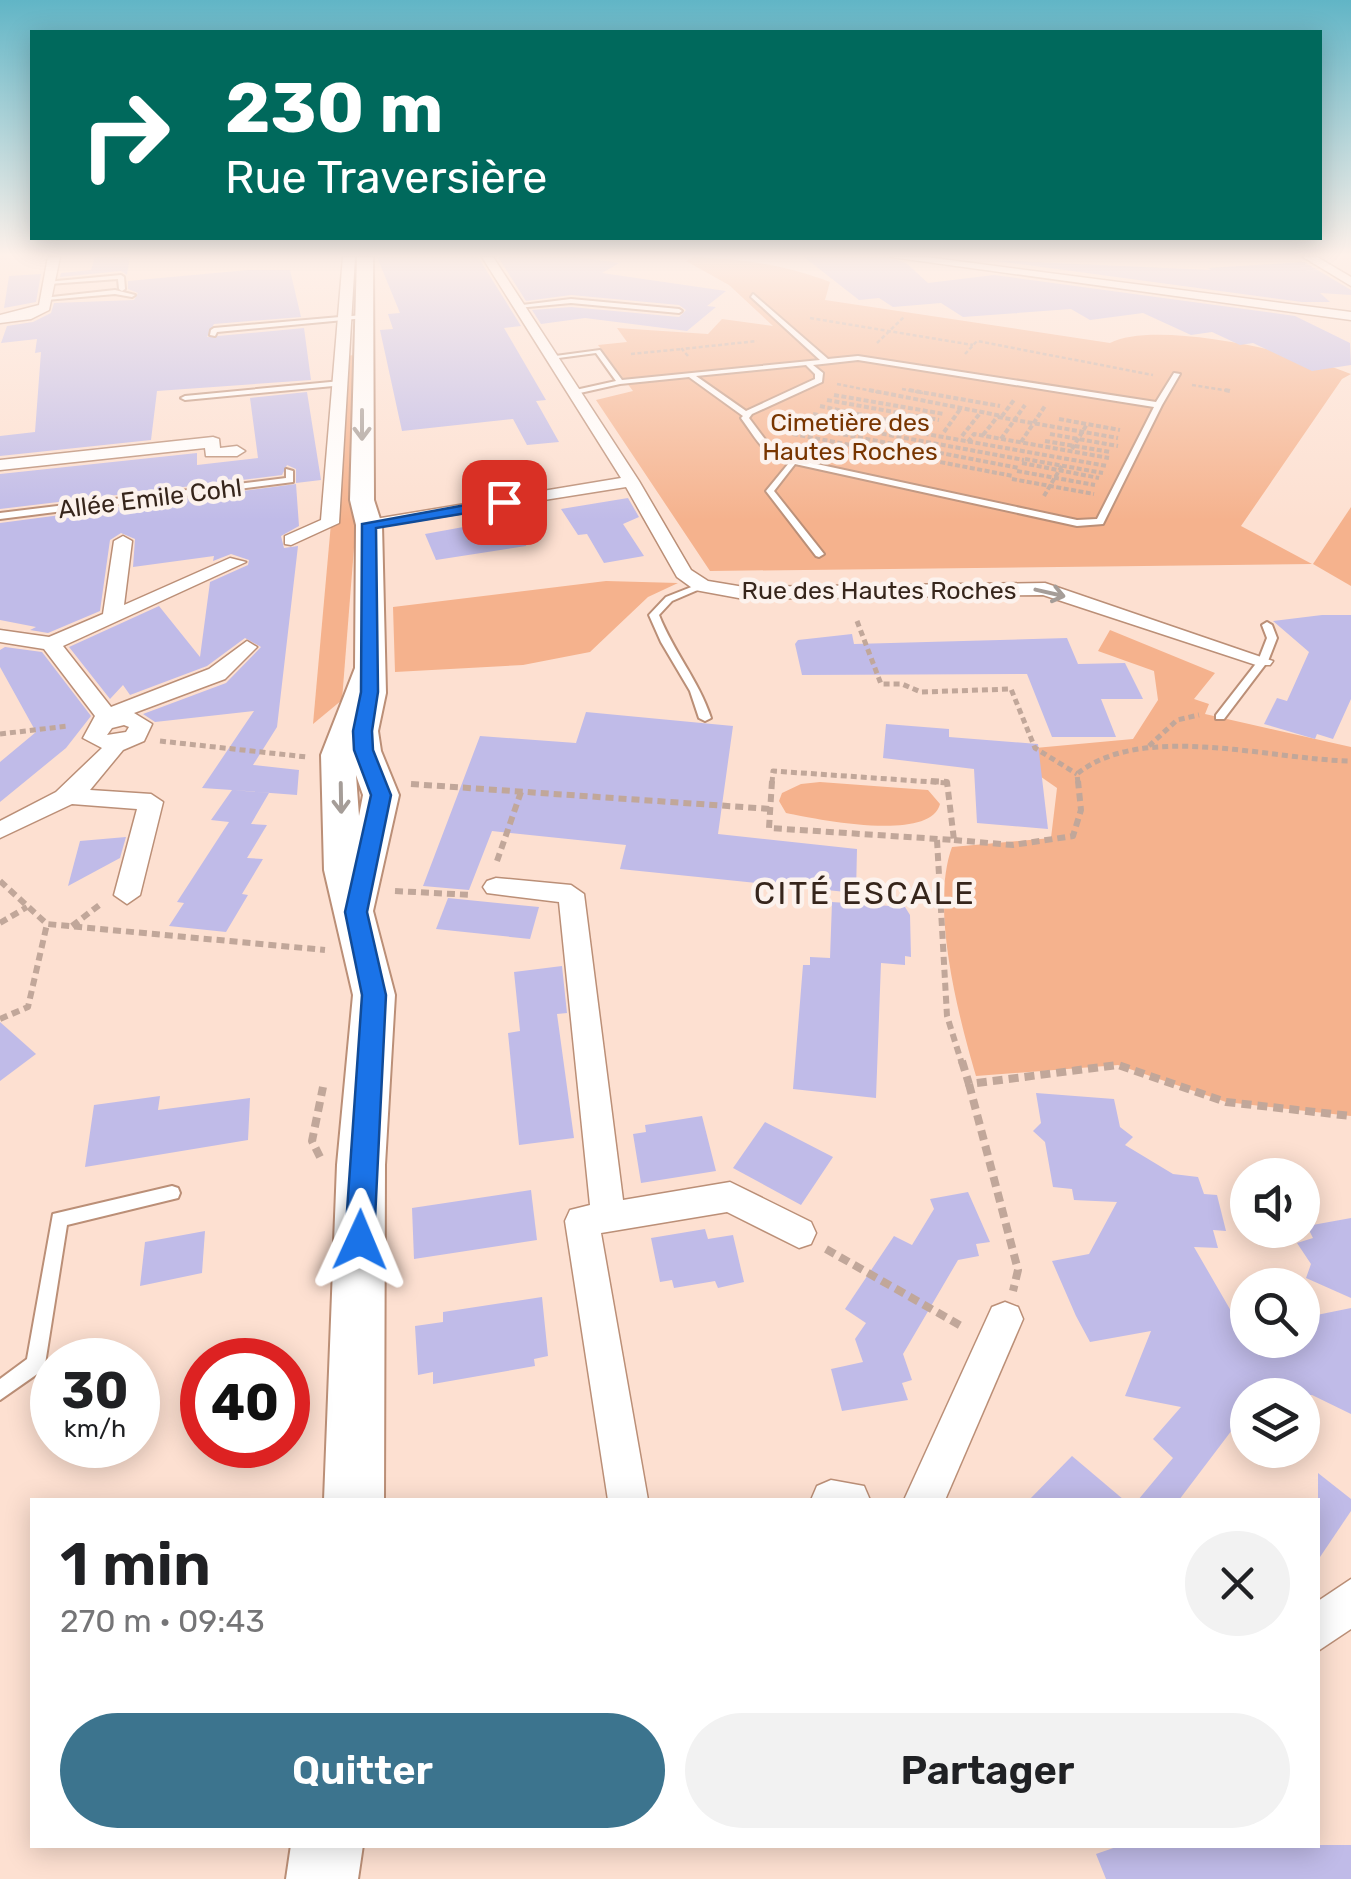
<!DOCTYPE html>
<html lang="fr">
<head>
<meta charset="utf-8">
<style>
  body { margin:0; font-family:Rubik,sans-serif; background:#f2f2f2; color:#202124; height:100vh; display:flex; flex-direction:column; font-size:38px; white-space:nowrap }
  * { box-sizing:border-box; margin:0 }
  p { font-size:32px; color:#757577 }
  .icon { flex:none; width:55px; height:55px; fill:none; stroke:currentColor; stroke-width:2; stroke-linecap:round; stroke-linejoin:round }
  .map { position:relative; flex:1; overflow:hidden }
  .panel { position:absolute; left:30px; top:1498px; width:1290px; height:350px; display:flex; flex-direction:column; background:#fff; border-radius:0px; box-shadow:0 5px 25px #0003 }
  .panel>* { flex:none }
  .top-card { position:absolute; left:30px; top:30px; width:1292px; height:210px; border-radius:0px; box-shadow:0 5px 25px #0003; background:#00695c; color:#fff; overflow:hidden }
  .controls { position:absolute; left:1230px; top:1158px; display:grid; gap:20px }
  .controls a { display:grid; place-items:center; width:90px; height:90px; border-radius:50%; background:#fff; box-shadow:0 5px 25px #0003; font-size:50px }
  .speed { position:absolute; left:30px; top:1338px; display:flex; gap:20px; font-size:50px; font-weight:700; text-align:center }
  .speed>* { display:grid; place-content:center; width:130px; height:130px; border-radius:50%; background:#fff; box-shadow:0 5px 25px #0003; line-height:1 }
  .speed small { font-size:25px; font-weight:400 }
  .speed .limit { border:15px solid #d22; background:#fff; color:#111 }
  .pin { position:absolute; display:grid; place-items:center; width:85px; height:85px; color:#fff; margin:-42px; border-radius:20px; box-shadow:0 5px 15px #0006 }
  .me { position:absolute; width:110px; margin:-55px; rotate:1deg; stroke-linejoin:round; filter:drop-shadow(0 0 8px #0008) }
  .turn { display:flex; align-items:center; gap:35px; height:210px; padding:0 30px; font-size:45px }
  .turn .icon { width:130px; height:130px; stroke-width:2.5 }
  .turn b { display:block; font-size:70px; line-height:85px }
  .round { display:grid; place-items:center; flex:none; width:105px; height:105px; border-radius:52px; background:#f2f2f2 }
  .headline { display:flex; align-items:center; justify-content:space-between; height:170px; padding:0 30px }
  h1 { font-size:60px; font-weight:600; line-height:75px }
  .button { display:flex; gap:20px; margin-top:auto; padding:20px 30px }
  .button a { flex:1; height:115px; border-radius:60px; background:#3c748e; color:#fff; font-size:40px; font-weight:600; line-height:115px; text-align:center }
  .button a+a { background:#f2f2f2; color:#202124 }
  .map>svg:first-child { display:block }
</style>
</head>
<body>
<div class="map">
<svg width="1351" height="1879" viewBox="0 0 1351 1879">
  <rect width="100%" height="100%" fill="#fde0d1"/>
  <g fill="#f5b28d">
    <path d="M693,257c49,2 91,7 137,25l-5,18 285,43c46,-24 192,10 241,31l-9,5 -101,147 71,38 -602,7 -114,-171 37,-9 -35,-46 29,-3 -10,-14 91,6 14,-15 51,7 -44,-41 -43,-24z"/>
    <polygon points="354,355 355,535 342,700 313,724 346,356"/>
    <polygon points="1351,507 1351,586 1313,564"/>
    <polygon points="606,581 678,583 648,597 590,652 523,665 395,672 393,607"/>
    <path d="M1110,630l105,43 -21,26 15,5 -4,10 146,33v369l-125,-14 -108,-37 -142,11c-18,-61 -46,-169 -24,-229l99,-9 6,-50 -23,-16 1,-24 98,-9 25,-39 -4,-29 -56,-20z"/>
    <path d="M820,782l108,8 12,14c-10,39 -124,15 -154,9l-7,-12 3,-8 19,-9z"/>
  </g>
  <g fill="#c0bbe8">
    <polygon points="95,257 130,257 127,275 121,271 60,277 61,273 91,270"/>
    <polygon points="377,257 478,257 521,326 504,328 546,400 536,401 559,442 527,445 513,419 402,431 380,330 393,329 388,314 400,313"/>
    <polygon points="498,257 577,257 619,263 602,273 726,291 707,306 716,307 687,331 585,318 541,324 532,310 571,307 679,317 686,310 679,305 571,295 526,301"/>
    <polygon points="804,257 887,257 906,263 928,283 994,275 1295,316 1350,343 1351,365 1312,371 1253,343 1240,345 1212,332 1191,335 1143,313 1090,320 1071,309 963,317 941,303 893,307 879,298 859,300"/>
    <polygon points="989,260 1211,270 1208,268 1304,262 1351,290 1351,295 1320,293 1330,302 1302,302"/>
    <polygon points="248,270 290,270 301,317 214,324 207,337 304,328 311,380 157,391 151,440 0,456 0,436 35,432 41,352 35,353 37,339 1,343 7,326 33,322 51,313 54,303 134,300 138,293 128,289 128,281"/>
    <polygon points="41,274 36,302 4,308 9,276"/>
    <polygon points="307,392 321,480 296,483 296,469 287,465 282,475 0,509 0,474 197,453 197,465 258,458 250,398"/>
    <polygon points="296,484 299,526 281,536 284,548 298,546 277,727 253,765 299,770 297,795 233,790 269,793 251,824 267,825 247,858 263,859 242,894 248,895 226,932 169,926 184,903 177,902 229,822 211,820 232,790 202,788 254,711 155,722 143,714 226,683 261,647 245,638 207,666 130,695 123,685 110,699 69,647 159,606 200,657 210,582 248,565 249,560 231,554 213,561 214,556 133,567 135,539 121,533 110,540 100,611 48,633 30,630 36,627 0,620 0,523"/>
    <polygon points="628,498 639,517 623,524 644,556 604,563 587,534 578,535 561,509"/>
    <polygon points="535,514 526,546 436,560 425,534"/>
    <polygon points="1322,615 1351,615 1351,699 1333,739 1317,734 1315,739 1264,724 1277,698 1287,701 1309,652 1273,621"/>
    <polygon points="852,634 854,644 1067,638 1078,664 1125,663 1143,699 1101,699 1116,737 1052,737 1027,674 802,675 795,644 798,640"/>
    <polygon points="5,647 42,652 91,716 66,748 0,802 0,762 36,732 0,667 0,650"/>
    <polygon points="586,712 733,726 718,834 857,849 856,893 620,869 626,845 492,831 469,890 423,886 480,736 576,743"/>
    <polygon points="886,724 949,729 949,737 1038,744 1048,829 977,823 974,769 883,758"/>
    <polygon points="126,837 120,858 68,886 80,841"/>
    <polygon points="448,898 539,907 530,939 436,929"/>
    <polygon points="832,902 905,907 910,915 911,957 905,956 905,965 881,963 876,1098 793,1089 803,965 810,965 810,957 830,958"/>
    <polygon points="562,966 567,1013 557,1014 574,1138 519,1145 508,1033 520,1031 514,972"/>
    <polygon points="0,1022 36,1054 0,1081"/>
    <polygon points="1036,1093 1114,1099 1120,1127 1133,1137 1125,1145 1173,1174 1198,1177 1204,1194 1217,1195 1226,1231 1213,1230 1218,1248 1194,1247 1242,1330 1248,1329 1248,1340 1302,1340 1302,1318 1351,1308 1351,1414 1312,1395 1248,1395 1248,1426 1232,1430 1179,1500 1138,1500 1173,1458 1153,1439 1181,1407 1125,1396 1151,1331 1090,1342 1076,1316 1052,1261 1089,1254 1117,1202 1074,1200 1072,1189 1053,1187 1045,1142 1033,1131 1041,1123"/>
    <polygon points="160,1096 158,1110 250,1098 248,1140 85,1167 94,1105"/>
    <polygon points="702,1116 716,1171 641,1183 633,1134 646,1132 645,1125"/>
    <polygon points="765,1122 833,1157 801,1205 733,1168"/>
    <polygon points="531,1190 537,1240 414,1259 412,1208"/>
    <polygon points="968,1192 990,1242 976,1244 979,1256 958,1260 903,1354 912,1380 902,1383 908,1400 842,1411 831,1369 863,1362 855,1339 866,1323 845,1309 894,1236 912,1245 934,1209 930,1199"/>
    <polygon points="1351,1218 1351,1298 1306,1278 1311,1264 1297,1243 1313,1238 1307,1226"/>
    <polygon points="705,1229 708,1239 733,1235 744,1282 718,1288 715,1281 674,1288 672,1280 660,1282 651,1238"/>
    <polygon points="205,1231 202,1273 140,1286 145,1242"/>
    <polygon points="542,1297 548,1356 534,1359 535,1366 433,1384 433,1372 418,1375 415,1326 443,1322 443,1312"/>
    <polygon points="1072,1456 1124,1500 1029,1500"/>
    <polygon points="1318,1473 1351,1499 1351,1511 1318,1560"/>
    <polygon points="1122,1845 1351,1845 1351,1879 1106,1879 1096,1854"/>
  </g>
  <g fill="none" stroke-linecap="round" stroke-linejoin="round">
    <g stroke="#bb8f77" stroke-width="4">
      <g id="lane">
        <polygon points="121,275 124,277 125,289 122,291 119,289 118,279 49,284 46,282"/>
        <polygon points="115,290 135,295 132,297 115,294 46,300 43,298"/>
        <path d="M753,294l75,65 30,-3 298,46 18,-29 6,1 -18,31 -59,119 -26,2 -282,-62 -21,27 50,63 -5,3 -3,-1 -50,-65 23,-28c-24,-5 -34,-26 -48,-45l2,-2 -54,-39 -69,7 -49,11v-4l45,-10 -20,-28 -45,6 -3,-2 52,-7 22,30 198,-20 -69,-63zM858,360l296,47 -57,112 -20,1 -293,-63 -11,-7 -24,-32 3,-4 70,-32 1,-9 -10,-8zM806,365l9,9v5l-69,32 -50,-35z"/>
        <polygon points="571,299 679,309 682,311 679,313 571,303 517,308 514,306"/>
        <polygon points="363,315 365,318 217,332 215,336 210,335 211,330 214,328"/>
        <polygon points="341,381 345,383 344,385 185,400 181,398 185,396"/>
        <polygon points="286,469 293,471 293,482 0,519 0,513 286,478"/>
        <path d="M699,584l8,2 -35,15 -13,14c14,36 40,66 52,103l-6,3 -6,-3 -9,-27 -29,-49 -12,-27 17,-18z"/>
        <polygon points="1267,622 1272,625 1277,638 1268,661 1224,719 1216,719 1216,715 1258,661 1267,638 1262,625"/>
        <polygon points="172,1186 178,1188 180,1193 178,1198 67,1225 45,1364 43,1370 0,1400 0,1379 27,1359 53,1214"/>
      </g>
    </g>
    <g stroke="#bb8f77" stroke-width="3">
      <g id="street">
        <polygon points="48,257 60,257 49,310 31,319 0,323 0,315 39,305"/>
        <polygon points="343,257 355,257 339,523 291,545 285,544 285,536 321,520"/>
        <polygon points="482,257 493,257 639,481 691,570 708,581 744,587 1045,583 1273,661 1270,665 1256,665 1043,595 744,599 695,590 677,577 626,487 363,529 363,521 621,478"/>
        <polygon points="891,257 926,257 1351,312 1351,320"/>
        <polygon points="1303,257 1317,257 1351,277 1351,286"/>
        <polygon points="213,437 219,439 220,448 237,446 245,451 237,456 206,456 205,448 0,470 0,460"/>
        <path d="M123,536l9,5 -8,64 106,-47 16,4 -183,84 48,61 98,-38 38,-28 10,6 -32,32 -91,34 18,11 -8,17 -21,9 -33,40 61,4 12,8 -23,93 -13,9 -13,-9 23,-86 -65,-5 -72,34v-17l56,-29 46,-44 -19,-10 12,-22 -51,-67 -44,-7v-12l49,7 54,-23 11,-73zM124,725l5,2 -3,5 -19,3 5,-7z"/>
        <polygon points="496,878 571,885 584,894 623,1200 730,1182 811,1222 816,1233 811,1244 799,1248 727,1212 601,1233 648,1500 608,1500 565,1221 570,1210 590,1205 559,902 487,893 483,887 487,881"/>
        <polygon points="1005,1302 1018,1307 1023,1319 945,1500 904,1500 992,1307"/>
        <polygon points="831,1480 864,1486 870,1500 811,1500 817,1486"/>
        <polygon points="1351,1579 1351,1629 1318,1651 1318,1601"/>
      </g>
    </g>
    <g stroke="#bb8f77" stroke-width="4">
      <g id="secondary">
        <path d="M357,257h16l1,243 8,25 4,168 -8,38 3,20 18,44 -26,116 22,84 -10,170 -1,335h-60l13,-335 16,-170 -29,-125 -3,-115 34,-87 1,-143 -6,-25zM356,775l7,20 -4,21z"/>
        <polygon points="291,1845 363,1845 358,1879 286,1879"/>
      </g>
    </g>
    <g stroke="#c1a79a" stroke-width="2.5" stroke-dasharray="4 2.5" stroke-linecap="butt">
      <polyline points="810,318 973,345"/>
      <polyline points="877,343 905,316"/>
      <polyline points="631,354 682,349"/>
      <polyline points="965,354 977,341 1153,375"/>
      <polyline points="688,356 682,349 757,341"/>
      <polyline points="837,384 882,393"/>
      <polyline points="1192,385 1230,391"/>
      <polyline points="902,389 923,393"/>
    </g>
    <g stroke="#c1a79a" stroke-width="4" stroke-dasharray="5 2.5" stroke-linecap="butt">
      <polyline points="869,390 1002,416 1014,400"/>
      <polyline points="909,390 1000,406"/>
      <polyline points="1225,390 1230,391"/>
      <polyline points="834,395 944,414"/>
      <polyline points="827,400 939,420"/>
      <polyline points="820,406 872,417"/>
      <polyline points="813,414 1107,466"/>
      <polyline points="998,417 1118,438"/>
      <polyline points="1059,419 1120,430"/>
      <polyline points="808,420 1024,460"/>
      <polyline points="864,425 872,417 906,423 898,432"/>
      <polyline points="799,426 1019,468"/>
      <polyline points="944,432 961,408"/>
      <polyline points="793,434 1013,476"/>
      <polyline points="1050,434 1118,446"/>
      <polyline points="983,435 998,416"/>
      <polyline points="962,436 981,412"/>
      <polyline points="1001,439 1025,405"/>
      <polyline points="1045,441 1110,452"/>
      <polyline points="968,442 974,434 1109,458"/>
      <polyline points="1021,442 1045,406"/>
      <polyline points="1072,449 1087,424"/>
      <polyline points="1025,459 1103,473"/>
      <polyline points="1022,463 1099,478"/>
      <polyline points="1017,471 1095,485"/>
      <polyline points="1012,479 1094,494"/>
      <polyline points="1044,496 1063,464"/>
    </g>
    <g stroke="#c1a79a" stroke-width="5" stroke-dasharray="6 4" stroke-linecap="butt">
      <polyline points="857,621 881,684 902,684 921,692 1011,689 1035,748 1077,774"/>
      <polyline points="0,734 68,726"/>
      <polyline points="160,741 307,757"/>
      <polyline points="1149,746 1177,720 1199,715"/>
      <polyline points="772,783 773,771 947,783"/>
      <path d="M1078,783l-1,-9c65,-53 194,-14 274,-13"/>
    </g>
    <g stroke="#c1a79a" stroke-width="6" stroke-dasharray="8 5" stroke-linecap="butt">
      <polyline points="772,781 769,828 954,840 947,782 929,781"/>
      <polyline points="411,784 771,809"/>
      <polyline points="937,840 947,1016 962,1064"/>
      <polyline points="954,840 1013,845 1073,836 1081,810 1078,781"/>
      <polyline points="497,861 521,792"/>
      <polyline points="0,881 47,924 325,950"/>
      <polyline points="395,891 472,895"/>
      <polyline points="0,923 27,907"/>
      <polyline points="72,926 102,903"/>
      <polyline points="0,1019 28,1007 47,924"/>
    </g>
    <g stroke="#c1a79a" stroke-width="8" stroke-dasharray="10 6" stroke-linecap="butt">
      <polyline points="962,1061 969,1084 1118,1065 1226,1102 1351,1116"/>
      <polyline points="969,1084 1018,1270 1013,1291"/>
      <polyline points="320,1157 312,1141 323,1087"/>
      <polyline points="826,1249 963,1327"/>
    </g>
    <use href="#lane" fill="#fff" fill-rule="evenodd"/>
    <use href="#street" fill="#fff" fill-rule="evenodd"/>
    <use href="#secondary" fill="#fff" fill-rule="evenodd"/>
  </g>
  <defs><path id="oneway-shaft" d="M-6 0H5M1.5-3L5.5 0L1.5 3" fill="none" stroke-width="1.6" stroke-linecap="round" stroke-linejoin="round" transform="scale(2.5)"/></defs>
  <g stroke="#a59d98">
    <use href="#oneway-shaft" transform="translate(362 425) rotate(90)"/>
    <use href="#oneway-shaft" transform="translate(1050 593) rotate(13)"/>
    <use href="#oneway-shaft" transform="translate(341 798) rotate(89)"/>
  </g>
  <linearGradient id="sky" x2="0" y2="1"><stop stop-color="#61b5c6"/><stop offset="0.49" stop-color="#fef1ea"/><stop offset="1" stop-color="#fef1ea" stop-opacity="0"/></linearGradient>
  <rect width="1351" height="520" fill="url(#sky)"/>
  <polygon fill="#1a73e8" stroke="#114b97" stroke-width="2.5" points="504,498 509,506 376,528 378,692 372,731 373,750 391,795 367,912 386,995 374,1240 370,1248 360,1252 349,1248 345,1240 362,995 345,912 371,795 354,750 353,731 361,692 362,524"/>
  <g text-anchor="middle" stroke-width="9" stroke-linejoin="round" paint-order="stroke">
    <g font-size="25" fill="#783500" stroke="#fcf2ed">
      <text x="850" y="431">Cimetière des<tspan x="850" dy="29">Hautes Roches</tspan></text>
    </g>
    <g font-size="25" fill="#36251b" stroke="#fcf2ed">
      <text transform="translate(150 498) rotate(-7)" y="9">Allée Emile Cohl</text>
      <text x="879" y="599">Rue des Hautes Roches</text>
    </g>
    <g font-size="32" letter-spacing="2.5" fill="#36251b" stroke="#fcf2ed">
      <text x="865" y="904">CITÉ ESCALE</text>
    </g>
  </g>
</svg>
<div class="controls">
<a><svg class="icon" aria-label="sound" viewBox="0 0 24 24"><path d="M4 9h4l5-4v14l-5-4H4zM17 9q2 3 0 6"/></svg></a>
<a><svg class="icon" aria-label="search" viewBox="0 0 24 24"><circle cx="10" cy="10" r="6"/><path d="M15 15l6 6"/></svg></a>
<a><svg class="icon" aria-label="layers" viewBox="0 0 24 24"><path d="M12 4l9 5-9 5-9-5zM3 14l9 5 9-5"/></svg></a>
</div>
<div class="speed"><div>30<small>km/h</small></div><div class="limit">40</div></div>
<div class="pin" style="left:504px;top:502px;background:#d93025"><svg class="icon" aria-label="arrive" viewBox="0 0 24 24"><path d="M6 21V4h12l-3 4 3 4H6"/></svg></div>
<svg class="me" style="left:360px;top:1240px" viewBox="-20 -20 40 40"><path d="M0-17L14 15 0 8-14 15z" fill="#1a73e8" stroke="#fff" stroke-width="4"/></svg>
<div class="top-card">
<div class="turn"><svg class="icon" aria-label="right" viewBox="0 0 24 24"><path d="M7 20v-9h11M14 6l5 5-5 5"/></svg><div><b>230 m</b>Rue Traversière</div></div>
</div>
<section class="panel">
<div class="headline"><div><h1>1 min</h1><p>270 m · 09:43</p></div><a class="round"><svg class="icon" aria-label="close" viewBox="0 0 24 24"><path d="M6 6l12 12M18 6L6 18"/></svg></a></div>
<div class="button"><a>Quitter</a><a>Partager</a></div>
</section>
</div>
</body>
</html>
